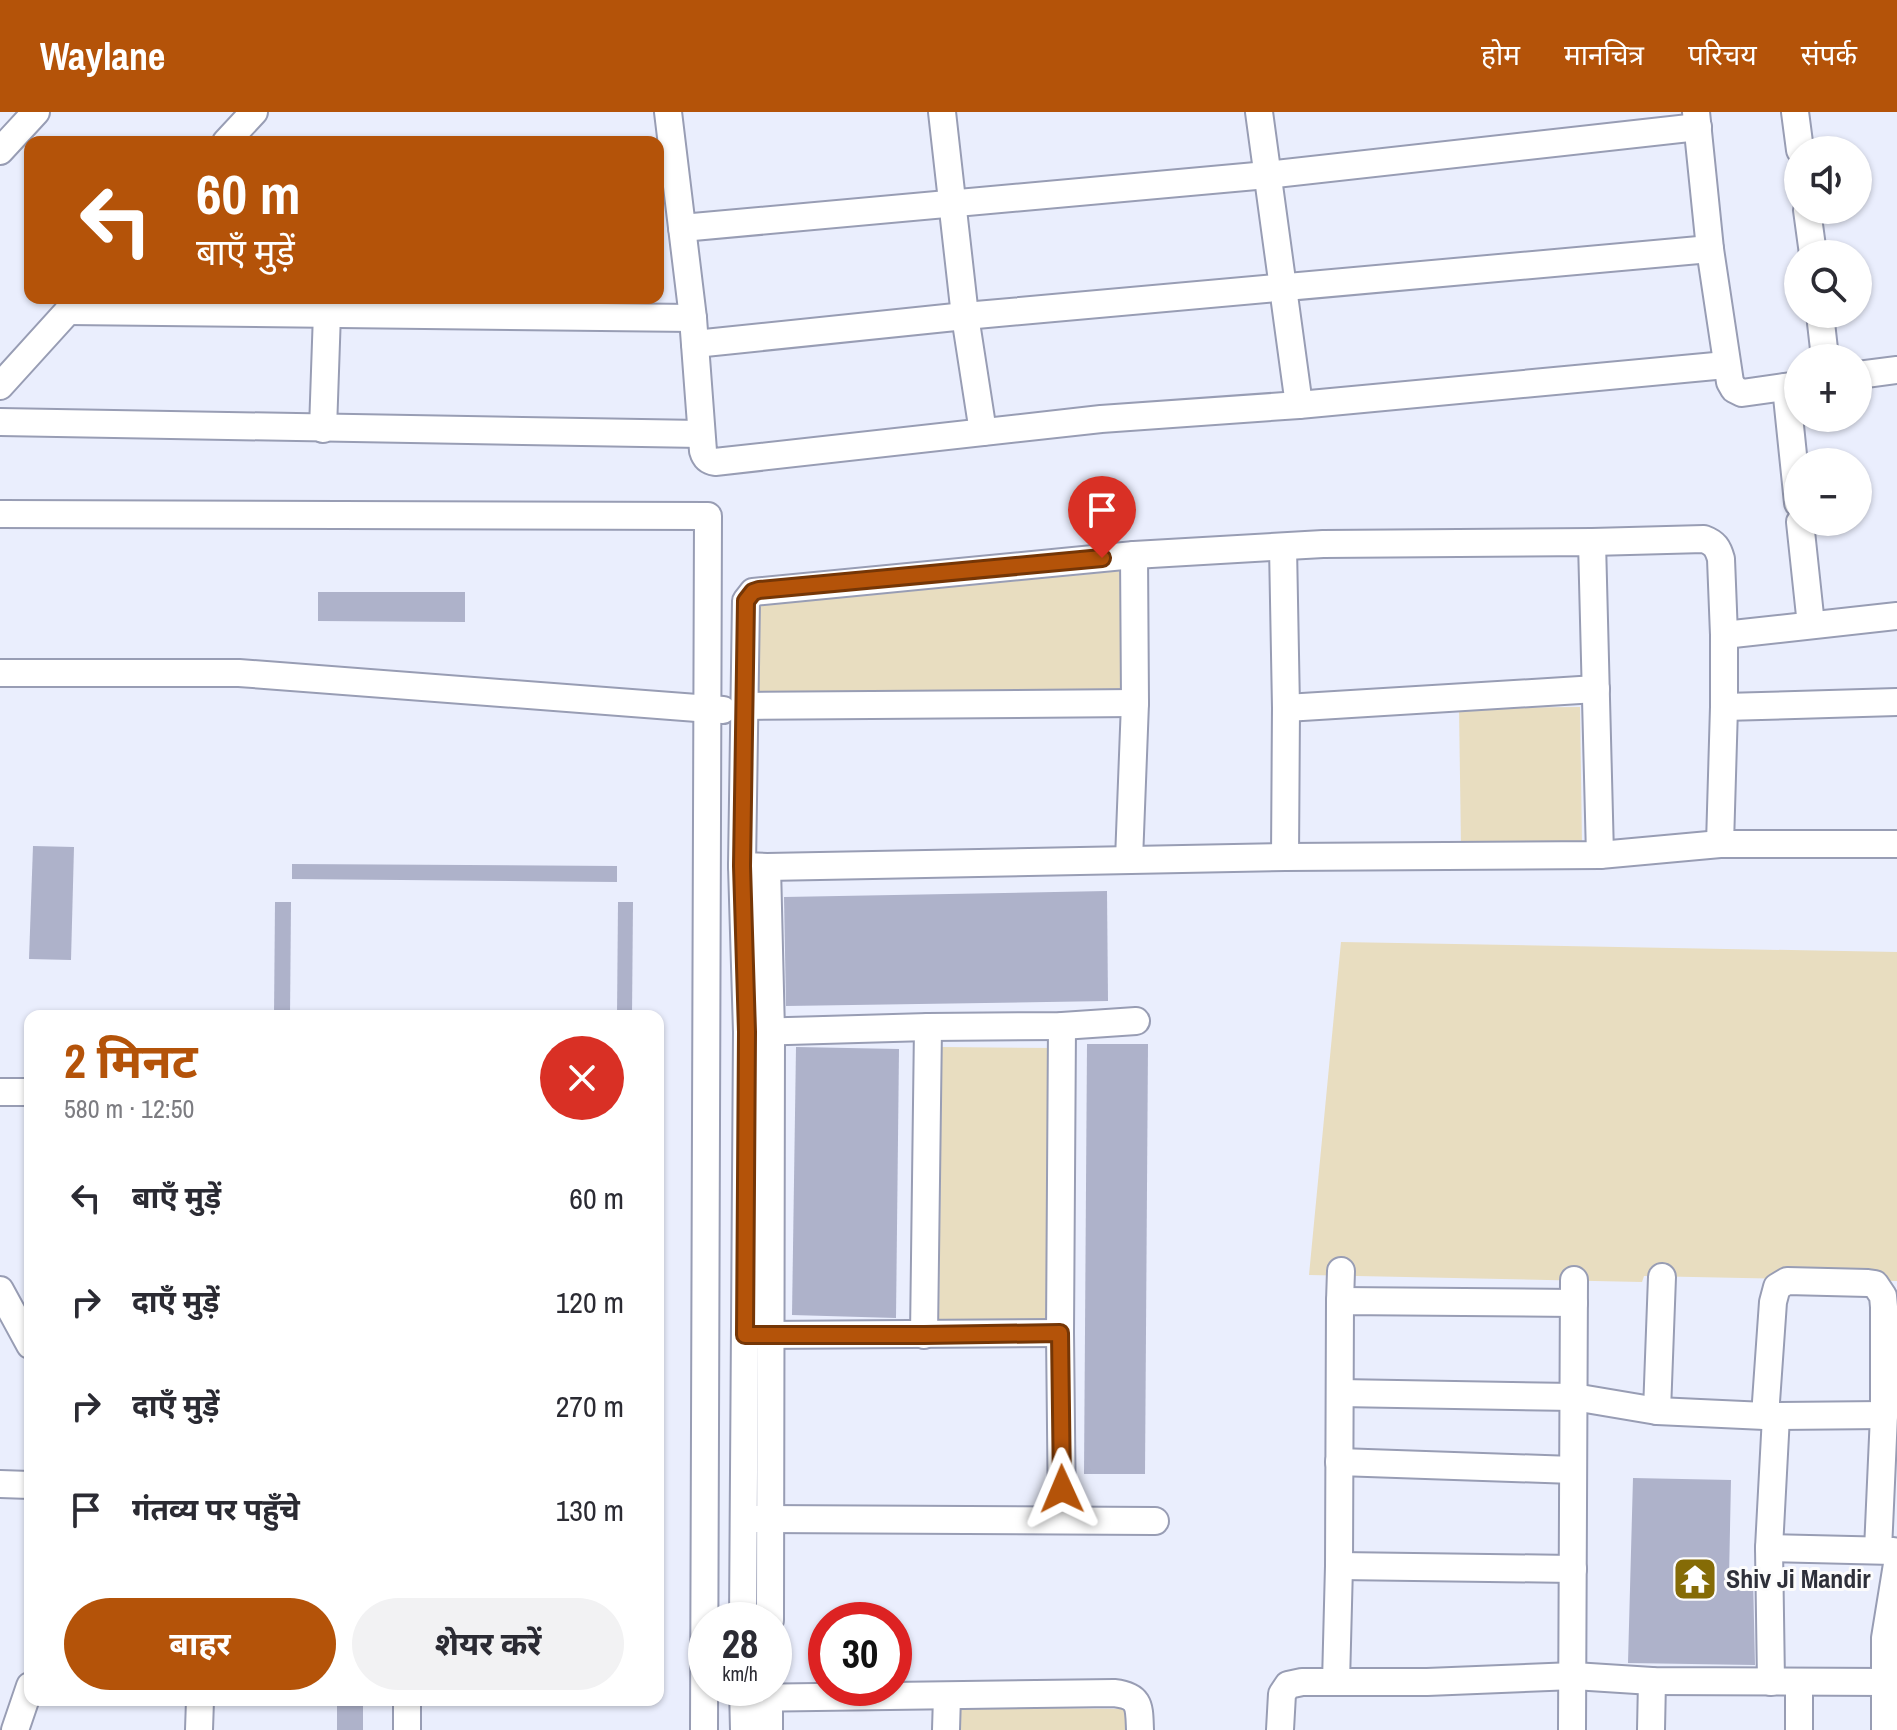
<!DOCTYPE html>
<html lang="hi">
<head>
<meta charset="utf-8">
<style>
  body { margin:0; font-family:"Archivo Narrow","Noto Sans Devanagari",sans-serif; background:#f2f2f3; color:#2b2b33; height:100vh; display:flex; flex-direction:column; font-size:30px; white-space:nowrap }
  * { box-sizing:border-box; margin:0 }
  p { font-size:26px; color:#7c7c81 }
  .icon { flex:none; width:44px; height:44px; fill:none; stroke:currentColor; stroke-width:2; stroke-linecap:round; stroke-linejoin:round }
  .map { position:relative; flex:1; overflow:hidden }
  .details { position:absolute; left:24px; top:898px; width:640px; height:696px; display:flex; flex-direction:column; background:#fff; border-radius:16px; box-shadow:0 2px 6px #0004 }
  .details>* { flex:none }
  .top-card { position:absolute; left:24px; top:24px; width:640px; height:168px; border-radius:16px; box-shadow:0 2px 6px #0004; background:#b45309; color:#fff; overflow:hidden }
  .controls { position:absolute; left:1784px; top:24px; display:grid; gap:16px }
  .controls a { display:grid; place-items:center; width:88px; height:88px; border-radius:50%; background:#fff; box-shadow:0 2px 6px #0004; font-size:40px }
  .speed { position:absolute; left:688px; top:1490px; display:flex; gap:16px; font-size:40px; font-weight:700; text-align:center }
  .speed>* { display:grid; place-content:center; width:104px; height:104px; border-radius:50%; background:#fff; box-shadow:0 2px 6px #0004; line-height:1 }
  .speed small { font-size:20px; font-weight:400 }
  .speed .limit { border:12px solid #d22; background:#fff; color:#111 }
  .pin { position:absolute; display:grid; place-items:center; width:68px; height:68px; color:#fff; margin:-82px -34px; border-radius:50% 50% 50% 0; rotate:-45deg; box-shadow:0 0 8px #0007 }
  .pin .icon { rotate:45deg }
  .me { position:absolute; width:88px; margin:-44px; rotate:359deg; stroke-linejoin:round; filter:drop-shadow(0 0 6px #0008) }
  .turn { display:flex; align-items:center; gap:28px; height:168px; padding:0 40px; font-size:36px }
  .turn .icon { width:104px; height:104px; stroke-width:2.5 }
  .turn b { display:block; font-size:56px; line-height:68px }
  .round { display:grid; place-items:center; flex:none; width:84px; height:84px; border-radius:42px; background:#f2f2f3 }
  .summary { display:flex; align-items:center; justify-content:space-between; height:136px; padding:0 40px }
  h1 { font-size:48px; font-weight:700; line-height:60px; color:#b45309 }
  .button { display:flex; gap:16px; margin-top:auto; padding:16px 40px }
  .button a { flex:1; height:92px; border-radius:48px; background:#b45309; color:#fff; font-size:32px; font-weight:700; line-height:92px; text-align:center }
  .button a+a { background:#f2f2f3; color:#2b2b33 }
  ul { padding:0; list-style:none }
  li { display:flex; align-items:center; gap:24px; height:104px; padding:0 40px }
  li div { flex:1 }
  li b { display:block; font-size:30px }
  li em { font-style:normal }
  header { display:flex; align-items:center; gap:48px; box-sizing:border-box; height:112px; padding:0 40px; background:#b45309; color:#fff }
  header strong { font-size:38px }
  nav { display:flex; gap:44px; margin-inline-start:auto; font-size:28px }
  .map>svg:first-child { display:block }
</style>
</head>
<body>
<header>
<strong>Waylane</strong>
<nav><a>होम</a><a>मानचित्र</a><a>परिचय</a><a>संपर्क</a></nav>
</header>
<div class="map">
<svg width="1897" height="1618" viewBox="0 0 1897 1618">
  <rect width="100%" height="100%" fill="#eaeefd"/>
  <g fill="#e8ddc0">
    <polygon points="1120,459 1120,583 757,582 758,494"/>
    <polygon points="1580,595 1582,732 1461,733 1459,596"/>
    <polygon points="1341,830 1897,840 1897,1169 1644,1164 1642,1170 1309,1163"/>
    <polygon points="942,935 1053,936 1050,1211 939,1210"/>
    <polygon points="957,1595 1130,1597 1130,1618 956,1618"/>
  </g>
  <g fill="#aeb2ca">
    <polygon points="318,480 465,480 465,510 318,509"/>
    <polygon points="33,734 74,735 71,848 29,847"/>
    <polygon points="292,752 617,754 617,770 292,767"/>
    <polygon points="1107,779 1108,889 786,894 784,785"/>
    <polygon points="275,790 291,790 290,904 274,904"/>
    <polygon points="618,790 633,790 632,904 617,904"/>
    <polygon points="1087,932 1148,932 1145,1362 1084,1362"/>
    <polygon points="796,935 899,937 896,1206 792,1203"/>
    <polygon points="1633,1366 1731,1368 1729,1466 1753,1466 1755,1553 1628,1551"/>
    <polygon points="337,1588 355,1588 355,1591 363,1591 363,1618 337,1618"/>
  </g>
  <g fill="none" stroke-linecap="round" stroke-linejoin="round">
    <g stroke="#989db4" stroke-width="30">
      <g id="minor">
        <path d="M668,0l25,206 10,133c2,7 5,10 12,11l386,-43 198,-14 427,-40"/>
        <polyline points="942,0 965,204 983,320"/>
        <polyline points="1259,0 1299,293"/>
        <polyline points="1696,0 1710,137 1730,270 1734,277 1742,281 1798,273"/>
        <polyline points="1795,0 1800,38"/>
        <polyline points="226,30 254,0"/>
        <polyline points="0,39 36,0"/>
        <polyline points="1807,98 1813,142"/>
        <polyline points="682,116 1267,63 1698,15"/>
        <polyline points="68,199 693,206"/>
        <polyline points="1820,202 1825,246"/>
        <polyline points="695,232 965,204 1710,137"/>
        <polyline points="1858,263 1897,258"/>
        <polyline points="0,274 78,188"/>
        <polyline points="1786,275 1798,391"/>
        <polyline points="0,310 701,322"/>
        <polyline points="323,317 327,201"/>
        <polyline points="0,402 708,404 704,1618"/>
        <polyline points="1800,410 1811,513"/>
        <path d="M1592,430l112,-3c11,4 14,9 17,20l3,76v72l-4,137"/>
        <polyline points="1283,435 1286,596 1285,745"/>
        <polyline points="1724,523 1897,504"/>
        <polyline points="0,561 239,561 723,598"/>
        <polyline points="744,594 1135,591"/>
        <polyline points="1724,595 1897,590"/>
        <polyline points="1286,596 1596,577"/>
        <polyline points="1129,748 1135,591 1134,443"/>
        <polyline points="742,754 767,755 1285,745 1600,743 1720,732 1897,732"/>
        <polyline points="767,755 771,920 770,1508"/>
        <polyline points="755,920 928,915 1062,914 1136,909"/>
        <polyline points="0,980 30,980"/>
        <polyline points="0,1178 30,1233"/>
        <polyline points="1340,1189 1341,1159"/>
        <polyline points="755,1223 1060,1221"/>
        <polyline points="924,1223 928,915"/>
        <polyline points="1340,1281 1574,1285 1657,1299 1765,1304 1884,1303"/>
        <polyline points="1657,1299 1662,1165"/>
        <polyline points="1765,1304 1773,1190 1777,1175 1787,1169 1868,1171 1875,1172 1883,1184 1884,1195 1884,1303 1878,1438"/>
        <polyline points="1339,1350 1573,1358"/>
        <polyline points="0,1372 30,1373"/>
        <polyline points="754,1407 1155,1409"/>
        <polyline points="1062,1408 1060,1221 1062,914"/>
        <polyline points="1769,1436 1893,1439"/>
        <polyline points="1339,1454 1573,1457"/>
        <polyline points="743,1508 747,920 742,754 746,489 753,480 1134,443 1323,432 1592,430 1600,743"/>
        <polyline points="1336,1570 1339,1454 1340,1189 1574,1191"/>
        <polyline points="1771,1570 1769,1436 1776,1304"/>
        <polyline points="743,1576 744,1618"/>
        <path d="M743,1586l371,-5c27,3 25,14 26,37"/>
        <polyline points="15,1618 30,1574"/>
        <polyline points="199,1618 200,1588"/>
        <polyline points="407,1618 407,1588"/>
        <polyline points="769,1618 769,1576"/>
        <polyline points="946,1618 947,1584"/>
        <polyline points="1280,1618 1282,1582 1288,1573 1302,1570 1427,1570 1574,1564 1652,1569 1886,1570"/>
        <polyline points="1572,1618 1574,1168"/>
        <polyline points="1651,1618 1652,1569"/>
        <polyline points="1799,1618 1799,1570"/>
        <polyline points="1885,1618 1885,1526 1897,1452"/>
      </g>
    </g>
    <use href="#minor" stroke="#fff" stroke-width="26"/>
  </g>
  <g fill="none" stroke-linecap="round" stroke-linejoin="round">
    <g stroke="#753606" stroke-width="20">
      <polyline id="route" points="1062,1377 1060,1221 924,1223 745,1223 747,920 742,754 746,489 753,480 759,478 1102,446"/>
    </g>
    <use href="#route" stroke="#b45309" stroke-width="14"/>
  </g>
  <defs>
    <g id="temple-square" transform="scale(2.3)"><rect x="-9" y="-9" width="18" height="18" rx="4" fill="#856b06" stroke="#fcfcfc"/><path d="M0-6L5-2H3V0L6.5 2.5H4V6H1.5V3h-3V6H-4V2.5H-6.5L-3 0V-2H-5Z" fill="#fff"/></g>
  </defs>
  <g fill-rule="evenodd">
    <use href="#temple-square" x="1695" y="1467"/>
  </g>
  <g text-anchor="middle" stroke-width="6" stroke-linejoin="round" paint-order="stroke">
    <g font-size="26" font-weight="bold" fill="#2e303a" stroke="#fcfcfc" text-anchor="start">
      <text x="1726" y="1476">Shiv Ji Mandir</text>
    </g>
  </g>
</svg>
<div class="controls">
<a><svg class="icon" aria-label="sound" viewBox="0 0 24 24"><path d="M4 9h4l5-4v14l-5-4H4zM17 9q2 3 0 6"/></svg></a>
<a><svg class="icon" aria-label="search" viewBox="0 0 24 24"><circle cx="10" cy="10" r="6"/><path d="M15 15l6 6"/></svg></a>
<a>+</a>
<a>−</a>
</div>
<div class="speed"><div>28<small>km/h</small></div><div class="limit">30</div></div>
<div class="pin" style="left:1102px;top:446px;background:#d93025"><svg class="icon" aria-label="arrive" viewBox="0 0 24 24"><path d="M6 21V4h12l-3 4 3 4H6"/></svg></div>
<svg class="me" style="left:1062px;top:1377px" viewBox="-20 -20 40 40"><path d="M0-17L14 15 0 8-14 15z" fill="#b45309" stroke="#fff" stroke-width="4"/></svg>
<div class="top-card">
<div class="turn"><svg class="icon" aria-label="left" viewBox="0 0 24 24"><path d="M17 20v-9H6M10 6l-5 5 5 5"/></svg><div><b>60 m</b>बाएँ मुड़ें</div></div>
</div>
<section class="details">
<div class="summary"><div><h1>2 मिनट</h1><p>580 m · 12:50</p></div><a class="round" style="background:#d93025;color:#fff"><svg class="icon" aria-label="close" viewBox="0 0 24 24"><path d="M6 6l12 12M18 6L6 18"/></svg></a></div>
<ul>
<li><svg class="icon" aria-label="left" viewBox="0 0 24 24"><path d="M17 20v-9H6M10 6l-5 5 5 5"/></svg><div><b>बाएँ मुड़ें</b></div><em>60 m</em></li>
<li><svg class="icon" aria-label="right" viewBox="0 0 24 24"><path d="M7 20v-9h11M14 6l5 5-5 5"/></svg><div><b>दाएँ मुड़ें</b></div><em>120 m</em></li>
<li><svg class="icon" aria-label="right" viewBox="0 0 24 24"><path d="M7 20v-9h11M14 6l5 5-5 5"/></svg><div><b>दाएँ मुड़ें</b></div><em>270 m</em></li>
<li><svg class="icon" aria-label="arrive" viewBox="0 0 24 24"><path d="M6 21V4h12l-3 4 3 4H6"/></svg><div><b>गंतव्य पर पहुँचे</b></div><em>130 m</em></li>
</ul>
<div class="button"><a>बाहर</a><a>शेयर करें</a></div>
</section>
</div>
</body>
</html>
